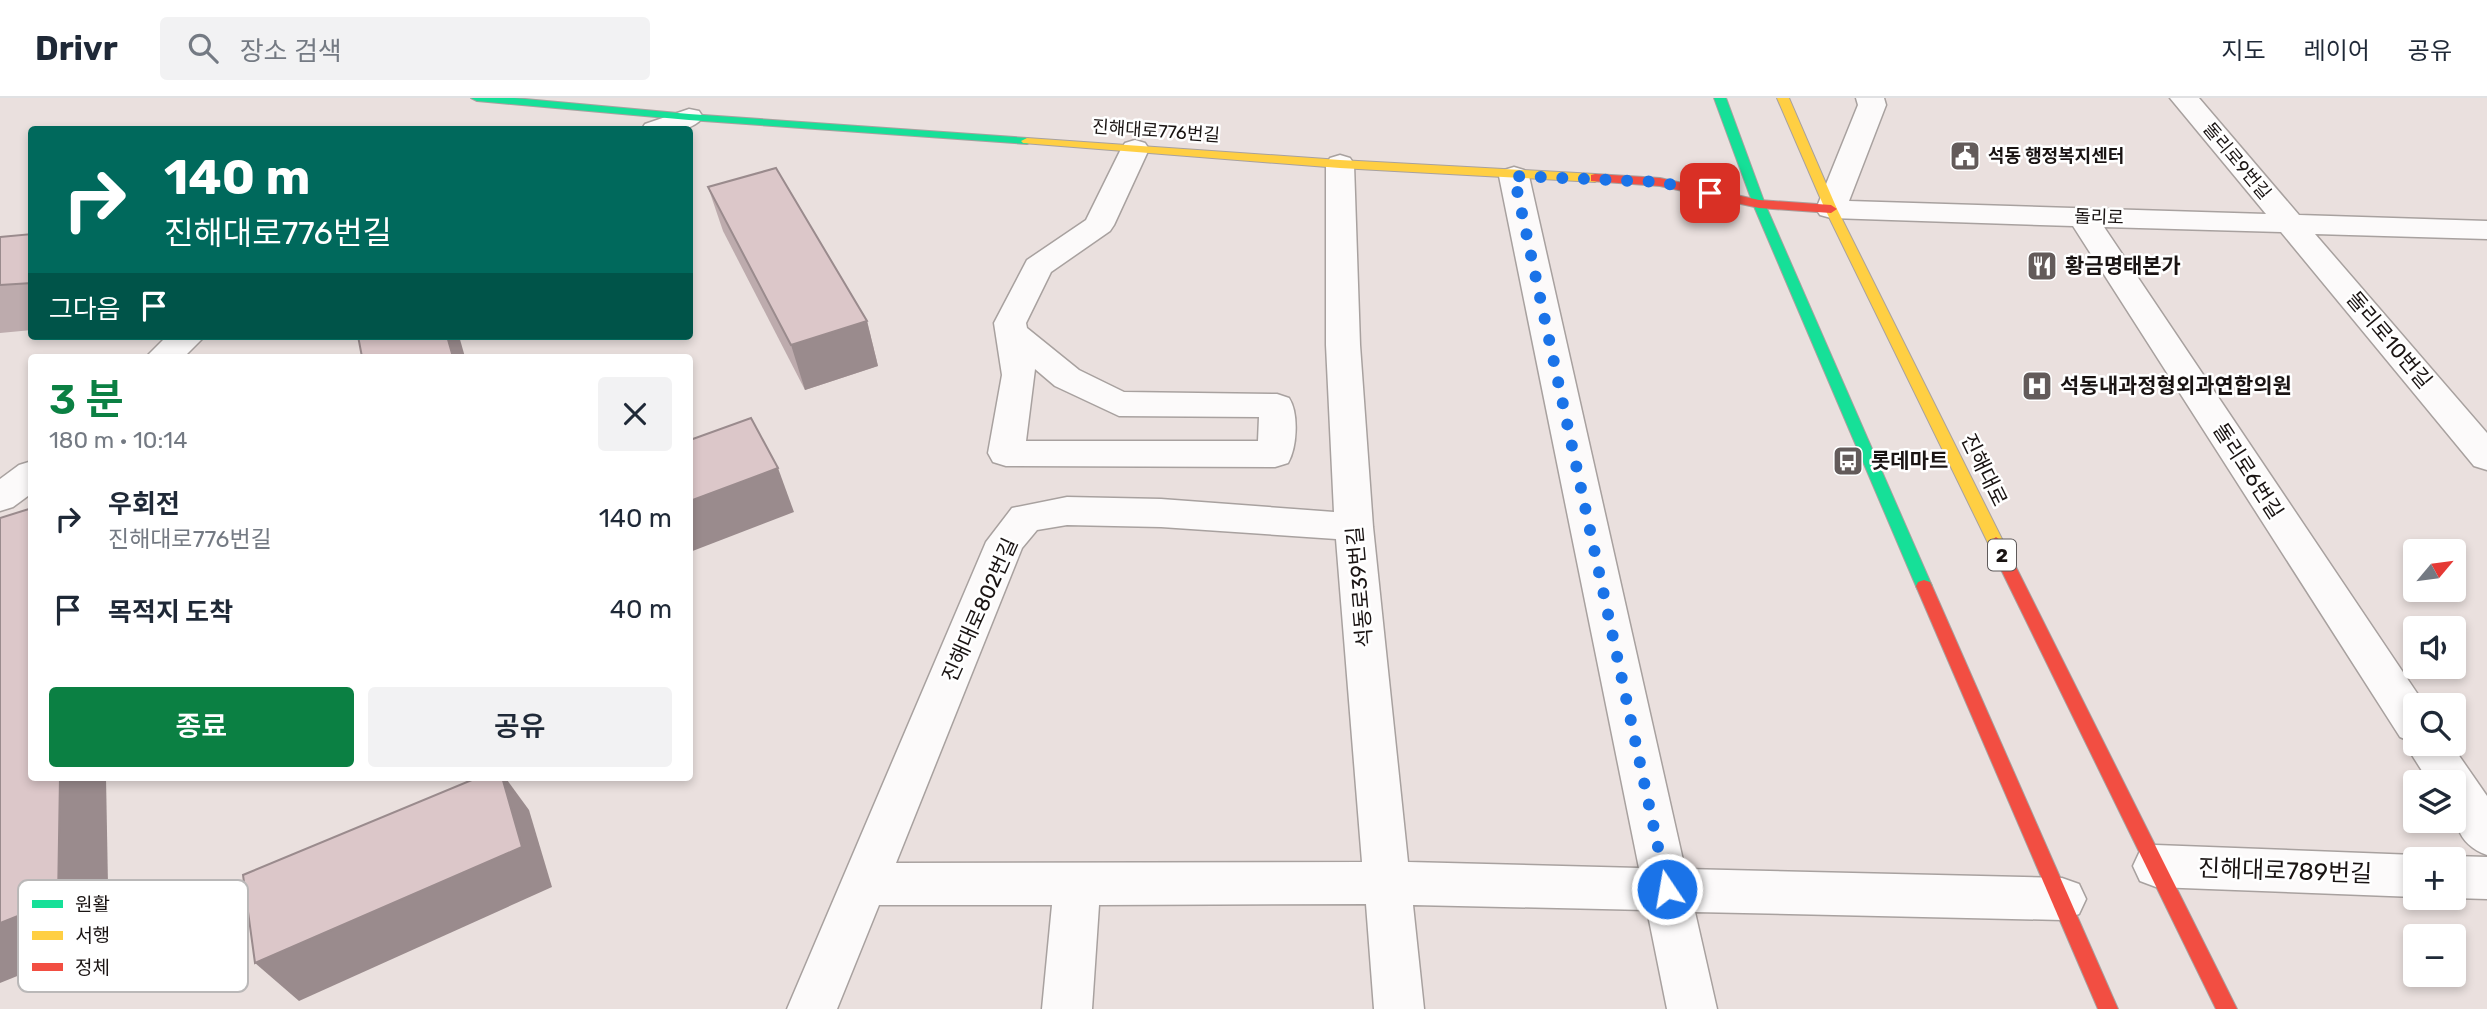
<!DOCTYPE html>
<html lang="ko">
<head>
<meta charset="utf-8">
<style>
  body { margin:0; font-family:Rubik,"Noto Sans KR",sans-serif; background:#f2f2f3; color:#1f2937; height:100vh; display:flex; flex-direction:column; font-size:26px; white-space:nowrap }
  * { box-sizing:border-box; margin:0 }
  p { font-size:23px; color:#747a83 }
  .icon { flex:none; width:38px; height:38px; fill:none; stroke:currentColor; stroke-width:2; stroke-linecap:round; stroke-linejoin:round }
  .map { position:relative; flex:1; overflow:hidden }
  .details { position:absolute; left:28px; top:256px; width:665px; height:427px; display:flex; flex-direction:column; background:#fff; border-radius:7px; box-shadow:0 4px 10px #0003 }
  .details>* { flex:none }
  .banner { position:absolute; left:28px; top:28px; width:665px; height:214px; border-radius:7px; box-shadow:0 4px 10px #0003; background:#00695c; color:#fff; overflow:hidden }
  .needle { width:46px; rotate:61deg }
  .buttons { position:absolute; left:2403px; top:441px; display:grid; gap:14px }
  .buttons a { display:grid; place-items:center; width:63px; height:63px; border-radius:7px; background:#fff; box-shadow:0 4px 10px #0003; font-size:35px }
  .pin { position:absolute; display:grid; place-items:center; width:60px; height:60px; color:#fff; margin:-30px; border-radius:14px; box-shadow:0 4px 10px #0006 }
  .me { position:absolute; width:77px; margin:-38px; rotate:348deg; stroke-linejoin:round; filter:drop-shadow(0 0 5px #0008) }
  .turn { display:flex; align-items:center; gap:24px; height:147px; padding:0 21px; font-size:32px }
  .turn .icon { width:91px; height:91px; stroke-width:2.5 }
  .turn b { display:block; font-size:49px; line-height:60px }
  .then { display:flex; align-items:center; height:66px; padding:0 21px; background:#0003; gap:14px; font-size:26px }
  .round { display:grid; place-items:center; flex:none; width:74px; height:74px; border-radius:7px; background:#f2f2f3 }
  .head { display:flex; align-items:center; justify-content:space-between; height:119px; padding:0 21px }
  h1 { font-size:42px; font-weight:600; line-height:52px; color:#0b8043 }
  .action { display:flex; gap:14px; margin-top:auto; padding:14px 21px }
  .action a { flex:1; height:80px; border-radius:7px; background:#0b8043; color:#fff; font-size:28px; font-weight:600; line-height:80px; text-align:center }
  .action a+a { background:#f2f2f3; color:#1f2937 }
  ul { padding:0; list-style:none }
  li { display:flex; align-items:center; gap:21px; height:91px; padding:0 21px }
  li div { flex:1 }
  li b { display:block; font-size:26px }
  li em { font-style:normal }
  header { display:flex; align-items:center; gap:42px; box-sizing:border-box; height:98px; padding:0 35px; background:#fff; border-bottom:2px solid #e0e1e3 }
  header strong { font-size:33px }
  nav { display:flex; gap:38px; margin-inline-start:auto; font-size:24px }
  .search { width:490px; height:63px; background:#f2f2f3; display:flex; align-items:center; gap:18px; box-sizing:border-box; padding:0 24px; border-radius:7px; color:#747a83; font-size:26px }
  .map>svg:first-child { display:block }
</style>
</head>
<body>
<header>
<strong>Drivr</strong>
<div class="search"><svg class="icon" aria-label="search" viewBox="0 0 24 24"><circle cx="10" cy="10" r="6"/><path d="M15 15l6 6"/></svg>장소 검색</div>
<nav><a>지도</a><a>레이어</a><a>공유</a></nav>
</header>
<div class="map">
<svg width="2487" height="911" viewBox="0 0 2487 911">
  <rect width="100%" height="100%" fill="#eae0de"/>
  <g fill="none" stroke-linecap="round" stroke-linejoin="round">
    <g stroke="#a8a19f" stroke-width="3">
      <g id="street">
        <path d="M1856,0h28l2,7 -37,96 417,13 -96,-116h29l100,117 188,6v18l-172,-5 172,199v37l-13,-4 -193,-234 -177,-5 321,478h-10v39h36l36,52v59c-35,-13 -33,-40 -33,-73h-25l-24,-38 2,-4 -7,-3 -327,-511 -242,-8 -11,-3 -4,-6 42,-104z"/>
        <path d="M689,11l10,2 4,6c-13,18 -42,13 -62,13l4,-6z"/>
        <path d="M1135,42l10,3 4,6 -35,76 -4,6 -59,41 -25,51 1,5 52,42 45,22 153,2 12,4c10,15 8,50 -1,65l-13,4 -269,-1 -13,-4 -5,-9 14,-78 -8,-52 33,-63 59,-40 35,-71 4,-6zM1035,271l20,17 64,30 140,1 -1,24h-232z"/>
        <path d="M1340,57l10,3 4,6 6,181 13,182 35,335 231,6 -140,-692 5,-6 10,-3 10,3 5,6 156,693 377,9 17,6 7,15 -7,15 -17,6 -367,-8 22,97h-50l-20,-99 -234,-5 11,104h-50l-8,-105 -267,1 -7,104h-50l10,-104h-173l-42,104h-50l199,-467 26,-34 55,-11 94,2 173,13 -8,-167v-181l4,-6zM1067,427l94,2 175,12 26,323 -466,1 126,-315 15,-18z"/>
        <polygon points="167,238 205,238 184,259 146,259"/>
        <polygon points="32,363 32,395 13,409 0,413 0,381 19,367"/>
        <polygon points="2156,747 2415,757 2426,761 2415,761 2415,799 2156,789 2140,783 2133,768 2140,753"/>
        <polygon points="2454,758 2487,759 2487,801 2453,800 2454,761 2445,761"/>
      </g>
    </g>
    <g stroke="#a8a19f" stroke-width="2">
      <g id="fast">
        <polygon points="471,0 514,0 689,16 1027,40 1033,43 1027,46 689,22 477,3"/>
        <polygon points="1714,0 1726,0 1765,106 1932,488 1930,492 1918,492 1916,488 1753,106"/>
      </g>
    </g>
    <g stroke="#a8a19f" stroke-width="2">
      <g id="slow">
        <polygon points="1777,0 1789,0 1837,111 2004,445 2002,449 1996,451 1988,445 1825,111"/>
        <polygon points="1027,40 1340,62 1595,76 1601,80 1595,84 1340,70 1023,45 1021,43"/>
      </g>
    </g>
    <g stroke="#a8a19f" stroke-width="2">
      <g id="jam">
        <polygon points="1595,76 1660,80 1759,102 1831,107 1837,111 1831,115 1759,110 1660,88 1591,83 1591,77"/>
        <polygon points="1996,439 2004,445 2237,911 2216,911 1988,445"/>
        <polygon points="1924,482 1930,484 1932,488 2118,911 2098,911 1916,488 1918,484"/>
      </g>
    </g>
    <use href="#street" fill="#fcfafa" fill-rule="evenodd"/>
    <use href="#fast" fill="#16e098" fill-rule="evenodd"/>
    <use href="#slow" fill="#ffcf43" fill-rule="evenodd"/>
    <use href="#jam" fill="#f24e42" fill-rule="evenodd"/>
  </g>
  <g fill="#bdabad">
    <polygon points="708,89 867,223 878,268 805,292 723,133"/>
    <polygon points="32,136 32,232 0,235 0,139"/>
  </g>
  <g fill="#9a8b8d">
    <polygon points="867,223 878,268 805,292 791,247"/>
    <polygon points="447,238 459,238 465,259 453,259"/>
    <polygon points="778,370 794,414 690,454 690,403"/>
    <polygon points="60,679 106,679 109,841 0,885 0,825"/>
    <polygon points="502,679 505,679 529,712 552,789 299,903 255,865"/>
  </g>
  <g fill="#dcc7c9" stroke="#9a8b8d" stroke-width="2">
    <polygon points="776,70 867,223 791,247 708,89"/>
    <polygon points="32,136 32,185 0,187 0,139"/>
    <polygon points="358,238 447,238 453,259 362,259"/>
    <polygon points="751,320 778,370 690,403 690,342"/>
    <polygon points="32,410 32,679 60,679 58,802 0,825 0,420"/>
    <polygon points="479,679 502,679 522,749 255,865 243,777"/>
  </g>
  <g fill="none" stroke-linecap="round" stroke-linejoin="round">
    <polyline stroke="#1a73e8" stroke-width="12" stroke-dasharray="0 21.6" points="1667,791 1514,78 1660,84 1710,95"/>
  </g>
  <defs>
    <g id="civic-square" transform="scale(1.575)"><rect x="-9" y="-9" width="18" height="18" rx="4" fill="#635b5a" stroke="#fff"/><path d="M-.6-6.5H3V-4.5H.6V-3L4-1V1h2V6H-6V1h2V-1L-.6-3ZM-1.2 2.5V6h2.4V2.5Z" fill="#fff"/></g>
    <g id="restaurant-square" transform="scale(1.575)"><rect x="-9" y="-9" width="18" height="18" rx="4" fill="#635b5a" stroke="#fff"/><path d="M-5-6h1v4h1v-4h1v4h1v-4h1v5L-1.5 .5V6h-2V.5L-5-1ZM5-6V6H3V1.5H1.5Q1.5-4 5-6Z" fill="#fff"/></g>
    <g id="hospital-square" transform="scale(1.575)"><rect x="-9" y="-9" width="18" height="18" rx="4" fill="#635b5a" stroke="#fff"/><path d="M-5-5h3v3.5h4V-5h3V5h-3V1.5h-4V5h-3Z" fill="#fff"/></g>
    <g id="bus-square" transform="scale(1.575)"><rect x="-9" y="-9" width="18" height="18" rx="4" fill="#635b5a" stroke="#fff"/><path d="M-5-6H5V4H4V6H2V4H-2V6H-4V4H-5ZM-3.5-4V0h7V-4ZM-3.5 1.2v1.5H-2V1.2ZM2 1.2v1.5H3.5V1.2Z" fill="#fff"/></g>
  </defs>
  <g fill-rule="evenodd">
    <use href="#civic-square" x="1965" y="58"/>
    <use href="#restaurant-square" x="2042" y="168"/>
    <use href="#hospital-square" x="2037" y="288"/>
    <use href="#bus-square" x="1848" y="363"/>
  </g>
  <g text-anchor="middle" stroke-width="5" stroke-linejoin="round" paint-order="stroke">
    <g font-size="18" fill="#1a1413" stroke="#fff">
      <text transform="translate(1156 33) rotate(4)" y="6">진해대로776번길</text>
      <text transform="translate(2237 63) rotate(50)" y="6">돌리로9번길</text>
      <text transform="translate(2099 119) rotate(2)" y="6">돌리로</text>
    </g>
    <g font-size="18" font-weight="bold" fill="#1a1413" stroke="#fff" text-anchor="start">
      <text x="1988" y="64">석동 행정복지센터</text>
    </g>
    <rect fill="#fff" stroke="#5f5a5a" stroke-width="2" x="1988" y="441.5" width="28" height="31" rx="5"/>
    <g font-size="19" font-weight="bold" fill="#1a1413">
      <text x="2002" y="464">2</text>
    </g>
    <g font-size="21" font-weight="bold" fill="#1a1413" stroke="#fff" text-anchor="start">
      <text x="2065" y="175">황금명태본가</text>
      <text x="2060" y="295">석동내과정형외과연합의원</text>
      <text x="1871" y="370">롯데마트</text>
    </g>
    <g font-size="21" fill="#1a1413" stroke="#fff">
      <text transform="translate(2389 242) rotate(50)" y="7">돌리로10번길</text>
      <text transform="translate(1984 372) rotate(64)" y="7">진해대로</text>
      <text transform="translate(2248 373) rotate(57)" y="7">돌리로6번길</text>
      <text transform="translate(1360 489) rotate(-95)" y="7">석동로39번길</text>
      <text transform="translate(980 512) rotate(-66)" y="7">진해대로802번길</text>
    </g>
    <g font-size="24" fill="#1a1413" stroke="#fff">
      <text transform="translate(2285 773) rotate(2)" y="8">진해대로789번길</text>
    </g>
  </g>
  <rect x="18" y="782" width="230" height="112" rx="10" fill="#fff" stroke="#bab8b8" stroke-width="2"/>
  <rect x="32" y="802" width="31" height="8" fill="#16e098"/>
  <rect x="32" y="833" width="31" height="9" fill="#ffcf43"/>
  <rect x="32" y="865" width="31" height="8" fill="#f24e42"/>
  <g font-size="19" fill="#1a1413">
    <text x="75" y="813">원활</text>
    <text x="75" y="844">서행</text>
    <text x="75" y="876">정체</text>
  </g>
</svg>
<div class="buttons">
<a><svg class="needle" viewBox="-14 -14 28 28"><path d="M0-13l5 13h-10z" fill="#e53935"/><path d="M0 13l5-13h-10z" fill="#747a83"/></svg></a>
<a><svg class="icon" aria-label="sound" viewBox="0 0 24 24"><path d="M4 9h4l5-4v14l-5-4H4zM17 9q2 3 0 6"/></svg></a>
<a><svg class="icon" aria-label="search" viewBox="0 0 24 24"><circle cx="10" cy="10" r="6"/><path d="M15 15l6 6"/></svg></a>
<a><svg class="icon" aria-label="layers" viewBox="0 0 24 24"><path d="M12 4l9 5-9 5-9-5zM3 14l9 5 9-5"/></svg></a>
<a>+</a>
<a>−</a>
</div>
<div class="pin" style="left:1710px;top:95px;background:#d93025"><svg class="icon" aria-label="arrive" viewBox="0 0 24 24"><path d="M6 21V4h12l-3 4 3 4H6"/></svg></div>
<svg class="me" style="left:1667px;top:791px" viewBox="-20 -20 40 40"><circle r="17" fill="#1a73e8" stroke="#fff" stroke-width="3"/><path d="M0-11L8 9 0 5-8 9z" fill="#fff"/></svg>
<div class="banner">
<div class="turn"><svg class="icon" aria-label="right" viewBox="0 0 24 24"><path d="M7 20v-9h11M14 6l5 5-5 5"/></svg><div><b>140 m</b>진해대로776번길</div></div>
<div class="then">그다음<svg class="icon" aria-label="arrive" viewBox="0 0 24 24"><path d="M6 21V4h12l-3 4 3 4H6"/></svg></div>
</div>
<section class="details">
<div class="head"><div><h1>3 분</h1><p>180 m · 10:14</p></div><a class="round"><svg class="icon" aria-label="close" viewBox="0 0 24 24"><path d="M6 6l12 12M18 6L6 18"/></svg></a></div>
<ul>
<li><svg class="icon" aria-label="right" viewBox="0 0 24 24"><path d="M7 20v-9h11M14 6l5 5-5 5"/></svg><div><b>우회전</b><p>진해대로776번길</p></div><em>140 m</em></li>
<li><svg class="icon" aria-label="arrive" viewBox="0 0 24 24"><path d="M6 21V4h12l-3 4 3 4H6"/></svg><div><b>목적지 도착</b></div><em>40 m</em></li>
</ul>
<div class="action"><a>종료</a><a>공유</a></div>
</section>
</div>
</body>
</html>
